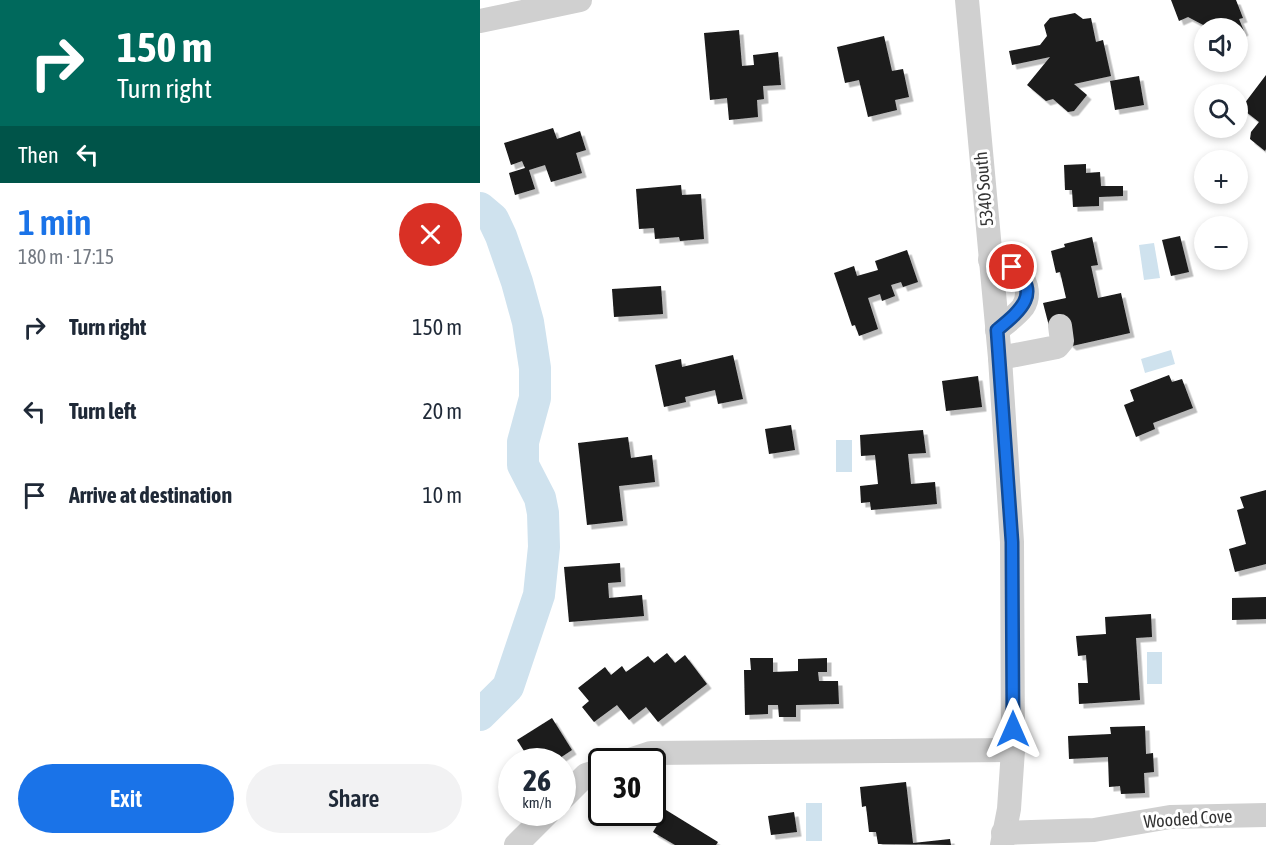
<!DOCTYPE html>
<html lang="en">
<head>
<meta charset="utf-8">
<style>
  body { margin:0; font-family:"Asap Condensed",sans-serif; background:#f2f2f3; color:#1f2937; height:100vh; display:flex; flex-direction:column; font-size:22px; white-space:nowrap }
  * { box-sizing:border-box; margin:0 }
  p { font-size:20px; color:#747a83 }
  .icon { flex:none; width:33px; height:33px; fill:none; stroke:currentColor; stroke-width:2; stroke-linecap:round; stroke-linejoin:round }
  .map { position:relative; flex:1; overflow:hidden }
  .drawer { display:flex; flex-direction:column; background:#fff; width:480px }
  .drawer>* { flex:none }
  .hud { background:#00695c; color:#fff; overflow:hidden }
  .controls { position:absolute; left:714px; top:18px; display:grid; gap:12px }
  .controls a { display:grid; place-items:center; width:54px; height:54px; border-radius:50%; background:#fff; box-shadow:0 3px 9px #0003; font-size:30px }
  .speed { position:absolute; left:18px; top:748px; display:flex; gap:12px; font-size:30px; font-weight:700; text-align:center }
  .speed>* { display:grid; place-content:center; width:78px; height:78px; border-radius:50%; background:#fff; box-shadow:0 3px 9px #0003; line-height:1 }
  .speed small { font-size:15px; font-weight:400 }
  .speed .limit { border:3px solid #111; border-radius:9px; background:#fff; color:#111 }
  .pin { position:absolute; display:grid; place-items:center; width:51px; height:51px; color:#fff; margin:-26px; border:3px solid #fff; border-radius:50%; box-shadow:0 2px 6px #0007 }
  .me { position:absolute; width:66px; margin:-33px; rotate:0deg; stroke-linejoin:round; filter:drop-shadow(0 0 4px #0008) }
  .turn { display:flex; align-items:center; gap:21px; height:126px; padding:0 18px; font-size:27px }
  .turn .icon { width:78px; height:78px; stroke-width:2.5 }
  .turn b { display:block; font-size:42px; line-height:51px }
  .then { display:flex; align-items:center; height:57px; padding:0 18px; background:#0003; gap:12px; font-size:22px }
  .round { display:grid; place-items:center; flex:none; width:63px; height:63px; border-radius:32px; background:#f2f2f3 }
  .head { display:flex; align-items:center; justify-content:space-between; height:102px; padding:0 18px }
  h1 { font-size:36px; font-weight:600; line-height:45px; color:#1a73e8 }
  .action { display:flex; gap:12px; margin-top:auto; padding:12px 18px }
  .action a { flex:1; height:69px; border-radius:36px; background:#1a73e8; color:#fff; font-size:24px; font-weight:600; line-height:69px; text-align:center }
  .action a+a { background:#f2f2f3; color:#1f2937 }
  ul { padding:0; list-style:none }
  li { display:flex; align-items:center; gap:18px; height:84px; padding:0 18px }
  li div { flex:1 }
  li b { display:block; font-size:22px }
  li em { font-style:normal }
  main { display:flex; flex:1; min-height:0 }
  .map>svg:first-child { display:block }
</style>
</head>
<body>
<main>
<section class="drawer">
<div class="hud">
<div class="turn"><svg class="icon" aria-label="right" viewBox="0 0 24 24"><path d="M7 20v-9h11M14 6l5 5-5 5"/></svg><div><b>150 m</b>Turn right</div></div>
<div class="then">Then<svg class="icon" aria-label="left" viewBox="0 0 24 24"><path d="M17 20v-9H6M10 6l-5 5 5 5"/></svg></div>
</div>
<div class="head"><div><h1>1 min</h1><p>180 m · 17:15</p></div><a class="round" style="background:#d93025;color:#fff"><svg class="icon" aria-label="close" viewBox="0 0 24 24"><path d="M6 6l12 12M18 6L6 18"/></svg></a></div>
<ul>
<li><svg class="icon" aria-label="right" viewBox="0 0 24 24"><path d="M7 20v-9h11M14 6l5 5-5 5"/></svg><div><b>Turn right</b></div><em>150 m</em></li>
<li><svg class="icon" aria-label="left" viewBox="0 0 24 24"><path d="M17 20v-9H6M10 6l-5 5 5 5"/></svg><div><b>Turn left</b></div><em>20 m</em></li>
<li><svg class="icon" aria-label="arrive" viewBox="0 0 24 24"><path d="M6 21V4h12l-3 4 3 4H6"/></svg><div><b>Arrive at destination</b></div><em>10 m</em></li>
</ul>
<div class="action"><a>Exit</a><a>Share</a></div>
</section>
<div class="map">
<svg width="786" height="845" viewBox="0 0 786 845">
  <defs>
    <filter id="shadow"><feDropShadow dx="4.5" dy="4.5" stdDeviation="0" flood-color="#0004"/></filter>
  </defs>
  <rect width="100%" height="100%" fill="#fff"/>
  <g fill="#cfe2ee">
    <polygon points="674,243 680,278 664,280 659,245"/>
    <polygon points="691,350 695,364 665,373 661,359"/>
    <rect x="356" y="440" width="16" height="32"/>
    <rect x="667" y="652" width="15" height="32"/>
    <rect x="326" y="803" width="16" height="38"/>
  </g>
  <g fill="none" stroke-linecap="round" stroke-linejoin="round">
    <polyline stroke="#cfe2ee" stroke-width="32" points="0,208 13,219 21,236 37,282 48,322 55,368 55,398 43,442 43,465 60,498 63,513 64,547 59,595 28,687 0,715"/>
  </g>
  <g fill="#1a1a1a" filter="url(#shadow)">
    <polygon points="691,0 756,0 763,18 759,19 764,31 758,34 758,28 729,28 708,17 699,21"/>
    <polygon points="595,13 603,19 611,18 616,42 623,40 631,76 594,84 607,95 594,111 588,112 573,99 566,101 547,85 570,57 532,65 529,51 560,45 567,36 564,25 570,18"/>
    <polygon points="259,30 262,66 274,65 273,55 298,52 301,85 283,86 284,99 277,100 278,117 249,120 247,98 230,100 224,33"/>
    <polygon points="404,36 412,71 423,69 429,97 415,100 417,110 388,117 379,80 365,83 357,47"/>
    <polygon points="786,75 786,149 785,151 770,139 771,132 779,122 761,108"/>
    <polygon points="659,76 664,105 635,110 630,81"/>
    <polygon points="73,128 77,139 100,131 106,150 96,153 102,173 71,182 65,165 49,170 55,189 35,195 29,173 45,168 42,161 31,165 24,143"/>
    <polygon points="606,164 606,173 620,172 621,186 643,186 643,196 619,197 619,206 593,207 592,190 585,190 584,165"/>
    <polygon points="201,185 202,195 221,194 224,239 200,241 199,237 175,239 174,228 159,229 156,189"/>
    <polygon points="700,236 709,272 691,276 682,240"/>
    <polygon points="612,237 618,265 611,266 618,298 641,293 650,333 592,346 569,326 563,303 586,298 580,272 576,273 571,251 585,247 584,244"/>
    <polygon points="427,250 438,282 423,287 421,282 411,285 415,296 402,301 400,294 388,298 398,329 379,336 375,325 372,326 354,273 374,266 377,276 398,270 395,261"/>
    <polygon points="181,286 183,314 134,317 132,289"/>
    <polygon points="253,355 263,399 238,404 235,390 205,397 206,402 184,407 175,365 201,359 202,367"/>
    <polygon points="689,375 692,382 702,379 713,408 673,423 675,429 656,437 644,405 654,401 650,390"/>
    <polygon points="498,376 502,407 466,411 462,381"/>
    <polygon points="311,425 315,450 289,454 285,429"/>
    <polygon points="443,430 446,453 428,454 431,484 455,482 457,504 391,510 390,502 381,503 380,486 398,484 395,455 381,456 380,435"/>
    <polygon points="148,437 151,458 172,455 175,482 139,486 143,521 107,525 98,443"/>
    <polygon points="786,490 786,564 755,572 749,549 766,544 757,510 764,508 760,497"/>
    <polygon points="140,563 141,582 128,583 129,598 162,595 164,616 89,622 84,567"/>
    <polygon points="786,597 786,619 752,620 752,598"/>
    <polygon points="671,614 672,637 656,638 660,700 599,704 598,683 608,683 606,655 598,656 596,636 626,634 625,617"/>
    <polygon points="187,653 195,663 205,655 227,684 178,722 166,707 149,720 137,705 114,722 102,707 109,701 98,688 125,667 131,675 142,666 146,672 168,656 174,663"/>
    <polygon points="270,658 293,658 293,672 318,671 318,659 347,658 347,672 338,672 339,681 358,681 359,704 316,705 316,717 299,717 298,705 288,705 288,714 265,715 264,670 271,670"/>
    <polygon points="72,718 92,750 74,762 51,762 37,740"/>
    <polygon points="665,726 666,754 673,753 674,772 664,773 665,793 641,794 640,786 629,787 628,757 589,759 588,736 631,734 630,727"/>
    <polygon points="426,782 433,843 470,839 471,845 398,844 396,832 389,832 386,806 382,807 380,787"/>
    <polygon points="186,810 238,842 236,845 195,845 173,832"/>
    <polygon points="314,812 317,832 291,835 288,816"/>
  </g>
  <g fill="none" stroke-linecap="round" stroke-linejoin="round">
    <g stroke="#d0d0d0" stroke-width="24">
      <polyline points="487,0 520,358 532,542 533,750 529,809 522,845"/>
      <polyline points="0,21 100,0"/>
      <path d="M510,260c8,2 17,4 24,8 12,9 17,27 9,39 -7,9 -17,16 -26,23"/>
      <polyline points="520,358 577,347 582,341 580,326"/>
      <polyline points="144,762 171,753 533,750"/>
      <polyline points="82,799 106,775 122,770"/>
      <polyline points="523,833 614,830 690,817 786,815"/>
      <polyline points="36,845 68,813"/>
    </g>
  </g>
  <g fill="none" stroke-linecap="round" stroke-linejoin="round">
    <g stroke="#114b97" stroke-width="15">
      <path id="route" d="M532,267c31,26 8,44 -15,63l15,212 1,187"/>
    </g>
    <use href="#route" stroke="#1a73e8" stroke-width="10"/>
  </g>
  <g text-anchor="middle" stroke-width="6" stroke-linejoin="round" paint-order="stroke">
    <g font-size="18" fill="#333" stroke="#fff">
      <text transform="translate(504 189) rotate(-95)" y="6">5340 South</text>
      <text transform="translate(708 819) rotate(-4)" y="6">Wooded Cove</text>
    </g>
  </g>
</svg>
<div class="controls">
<a><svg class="icon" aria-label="sound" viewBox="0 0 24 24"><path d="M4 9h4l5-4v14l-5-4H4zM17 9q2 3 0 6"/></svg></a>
<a><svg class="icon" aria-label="search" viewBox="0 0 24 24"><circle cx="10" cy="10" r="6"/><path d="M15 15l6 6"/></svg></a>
<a>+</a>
<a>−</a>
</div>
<div class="speed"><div>26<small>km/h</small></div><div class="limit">30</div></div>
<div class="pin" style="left:532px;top:267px;background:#d93025"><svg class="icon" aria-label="arrive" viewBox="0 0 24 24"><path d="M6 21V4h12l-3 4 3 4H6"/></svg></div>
<svg class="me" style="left:533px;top:729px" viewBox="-20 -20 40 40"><path d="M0-17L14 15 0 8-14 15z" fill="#1a73e8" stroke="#fff" stroke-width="4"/></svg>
</div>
</main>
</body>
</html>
